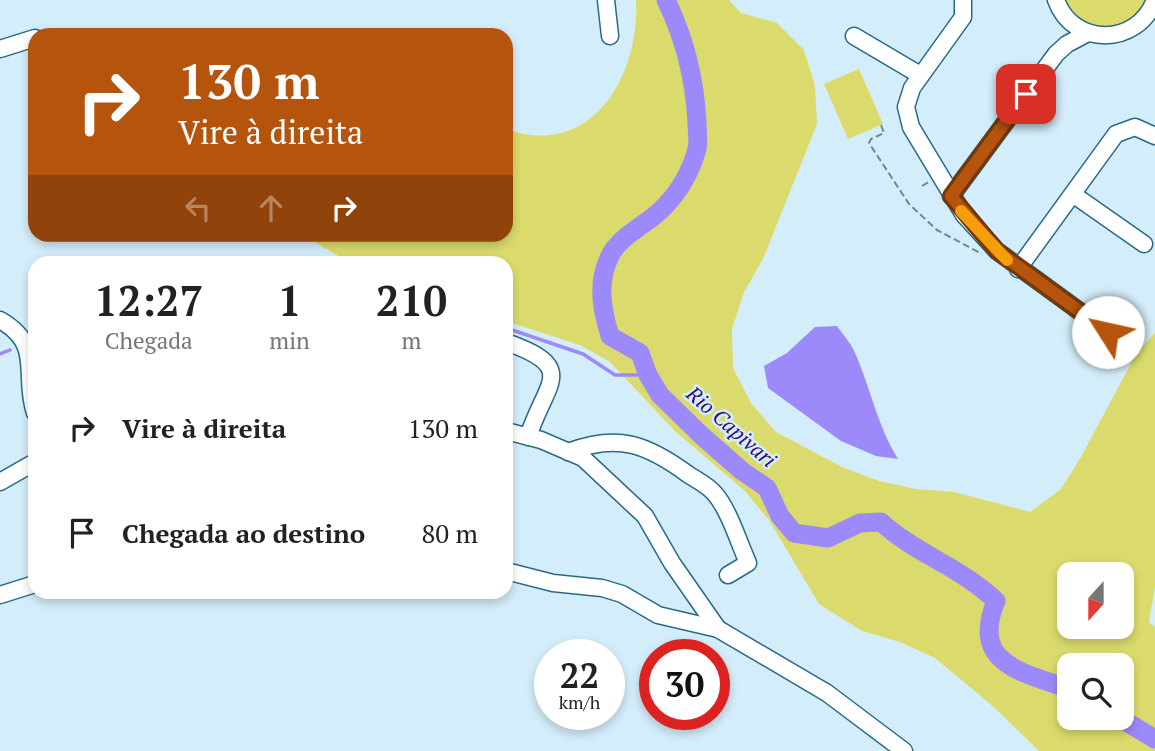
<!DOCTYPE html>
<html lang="pt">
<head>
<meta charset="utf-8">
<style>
  body { margin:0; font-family:"PT Serif",serif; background:#f6f6f6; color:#222; height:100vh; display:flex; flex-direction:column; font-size:26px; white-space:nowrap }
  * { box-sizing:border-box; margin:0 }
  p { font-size:23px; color:#767676 }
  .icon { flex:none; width:38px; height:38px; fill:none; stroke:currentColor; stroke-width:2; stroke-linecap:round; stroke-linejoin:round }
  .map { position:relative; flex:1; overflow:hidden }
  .panel { position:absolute; left:28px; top:256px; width:485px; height:343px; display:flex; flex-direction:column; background:#fff; border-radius:21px; box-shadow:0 4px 10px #0003 }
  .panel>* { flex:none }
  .banner { position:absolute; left:28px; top:28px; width:485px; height:214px; border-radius:21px; box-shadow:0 4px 10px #0003; background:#b4540d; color:#fff; overflow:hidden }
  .needle { width:46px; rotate:201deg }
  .fabs { position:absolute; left:1057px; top:562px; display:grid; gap:14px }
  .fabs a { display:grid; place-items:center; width:77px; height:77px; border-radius:14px; background:#fff; box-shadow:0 4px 10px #0003; font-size:35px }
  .speed { position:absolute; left:534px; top:639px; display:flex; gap:14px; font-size:35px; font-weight:700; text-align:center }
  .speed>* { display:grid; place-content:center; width:91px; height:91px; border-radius:50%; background:#fff; box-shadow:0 4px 10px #0003; line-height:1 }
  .speed small { font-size:18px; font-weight:400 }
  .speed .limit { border:10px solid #d22; background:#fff; color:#111 }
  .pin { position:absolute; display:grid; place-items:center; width:60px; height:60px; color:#fff; margin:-30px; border-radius:14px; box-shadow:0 4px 10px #0006 }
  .me { position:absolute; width:77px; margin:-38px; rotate:305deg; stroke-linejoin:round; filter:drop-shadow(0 0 5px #0008) }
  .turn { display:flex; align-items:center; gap:24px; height:147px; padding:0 35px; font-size:32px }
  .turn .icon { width:91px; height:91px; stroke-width:2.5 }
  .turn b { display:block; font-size:49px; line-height:60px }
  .lanes { display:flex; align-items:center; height:66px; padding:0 35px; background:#0003; justify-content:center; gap:35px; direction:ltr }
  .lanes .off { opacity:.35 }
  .eta { display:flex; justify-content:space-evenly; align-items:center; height:119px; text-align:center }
  .eta b { font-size:42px; font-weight:700; line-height:49px }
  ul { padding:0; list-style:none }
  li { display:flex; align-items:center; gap:21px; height:105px; padding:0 35px }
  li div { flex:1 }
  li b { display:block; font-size:26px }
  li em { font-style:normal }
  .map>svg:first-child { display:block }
</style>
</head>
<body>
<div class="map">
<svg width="1155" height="751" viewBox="0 0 1155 751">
  <rect width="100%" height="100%" fill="#d4edfa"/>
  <g fill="#dadb6c" fill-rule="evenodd">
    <path d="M636,0h93l12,13 36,10 27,27 11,36 2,38 -54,135 -19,33 -12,37 1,39 18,35 25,29 68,36 35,13 37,8 38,3 76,20 31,-23 20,-32 56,-105 18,-19v253l-6,36 6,5v124h-116l-44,-43 -60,-50 -35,-16 -38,-11 -43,-27 -50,-84 -24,-29 -70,-60 -65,-69 -30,-17 -74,-24v-59h-158l-33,-20 -1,-7 192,-1v-105c86,31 134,-54 130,-129zM1069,574h53v52h-53zM1069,665h53v53h-53z"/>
    <path d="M1065,0h81c-16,37 -64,35 -81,0z"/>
    <polygon points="859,69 883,124 848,139 824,84"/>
  </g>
  <path fill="#9c89fa" d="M837,326c6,9 14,17 18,27 16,36 22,72 43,106l-22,-3 -35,-15 -73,-53 -4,-22 23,-13 28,-26z"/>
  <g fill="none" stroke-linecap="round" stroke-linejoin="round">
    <g stroke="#9c89fa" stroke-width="3.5">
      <polyline points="506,328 583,354 615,375 648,375"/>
      <polyline points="0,354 10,350"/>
    </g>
    <g stroke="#9c89fa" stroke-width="19">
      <path d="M666,0c19,39 29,79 31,123 0,8 2,18 0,26 -6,22 -18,43 -34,59 -16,17 -45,28 -54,50 -12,26 -7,52 1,78l30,17 8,22 12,20 41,40 41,36 25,17 13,28 14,17 34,5 32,-15 21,-1c35,32 78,44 115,79 -26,63 26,71 73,88"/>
      <polyline points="1120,718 1155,739"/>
    </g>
    <g stroke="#286a86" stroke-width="19">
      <g id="minor">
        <polyline points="606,0 610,36"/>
        <polyline points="963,0 963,17 912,88 906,107 911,127 964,215 997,251 1108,332"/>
        <path d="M1056,0c17,47 81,47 99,0"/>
        <polyline points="854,36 920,75"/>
        <polyline points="0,49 35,38"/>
        <polyline points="1074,195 1144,244"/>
        <polyline points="951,196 1056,54 1067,44 1088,33"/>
        <polyline points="1018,269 1116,134 1135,127 1155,136"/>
        <path d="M0,320c44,25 22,54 35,93"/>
        <path d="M506,342c73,26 40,39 22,95"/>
        <polyline points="506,431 541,440 583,458 645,516 672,563 718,629"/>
        <path d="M568,452c50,-19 79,-8 121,23 8,5 20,11 26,19 14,16 24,49 33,69l-20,12"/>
        <polyline points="0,482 35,462"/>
        <polyline points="506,571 553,583 602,588 622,594 658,615 718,629 827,693 904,751"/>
        <polyline points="0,595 35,584"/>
      </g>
    </g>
    <g stroke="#728792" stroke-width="2" stroke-dasharray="7 3.5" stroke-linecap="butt">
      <polyline points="881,125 884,133 871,139 869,143 909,204 937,230 982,254"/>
      <polyline points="922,186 930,181"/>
    </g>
    <use href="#minor" stroke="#fff" stroke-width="16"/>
  </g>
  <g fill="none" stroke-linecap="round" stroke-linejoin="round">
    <g stroke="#753708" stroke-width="18">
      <polyline id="route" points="1026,94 951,196 997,251 1108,332"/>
    </g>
    <use href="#route" stroke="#b4540d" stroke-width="12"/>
    <polyline stroke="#f59e0b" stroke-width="12" points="961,211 1007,260"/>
  </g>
  <g text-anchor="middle" stroke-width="5" stroke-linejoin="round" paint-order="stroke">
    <g font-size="21" font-style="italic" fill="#320e73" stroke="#d4edfa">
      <text transform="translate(731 427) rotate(41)" y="7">Rio Capivari</text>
    </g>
  </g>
</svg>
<div class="fabs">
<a><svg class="needle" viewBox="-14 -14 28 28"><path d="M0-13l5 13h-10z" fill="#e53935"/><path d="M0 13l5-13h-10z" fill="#767676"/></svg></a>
<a><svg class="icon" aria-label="search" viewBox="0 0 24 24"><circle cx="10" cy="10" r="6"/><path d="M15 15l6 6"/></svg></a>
</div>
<div class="speed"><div>22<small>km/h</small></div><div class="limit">30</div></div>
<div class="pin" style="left:1026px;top:94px;background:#d93025"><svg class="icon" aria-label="arrive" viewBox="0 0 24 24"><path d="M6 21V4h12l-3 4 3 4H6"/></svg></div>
<svg class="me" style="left:1108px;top:332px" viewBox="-20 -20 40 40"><circle r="19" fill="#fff"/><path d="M0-13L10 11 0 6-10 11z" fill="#b4540d"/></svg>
<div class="banner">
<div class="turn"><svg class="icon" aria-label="right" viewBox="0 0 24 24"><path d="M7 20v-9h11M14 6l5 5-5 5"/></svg><div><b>130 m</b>Vire à direita</div></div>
<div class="lanes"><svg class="icon off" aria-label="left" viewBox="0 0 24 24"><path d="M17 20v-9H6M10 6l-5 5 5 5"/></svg><svg class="icon off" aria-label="ahead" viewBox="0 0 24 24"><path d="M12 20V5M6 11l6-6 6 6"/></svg><svg class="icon" aria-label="right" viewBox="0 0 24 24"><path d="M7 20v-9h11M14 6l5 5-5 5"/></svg></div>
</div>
<section class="panel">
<div class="eta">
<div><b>12:27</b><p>Chegada</p></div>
<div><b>1</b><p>min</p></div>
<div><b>210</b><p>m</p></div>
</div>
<ul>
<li><svg class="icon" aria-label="right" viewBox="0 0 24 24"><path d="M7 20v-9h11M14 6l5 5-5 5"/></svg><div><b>Vire à direita</b></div><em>130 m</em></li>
<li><svg class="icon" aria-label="arrive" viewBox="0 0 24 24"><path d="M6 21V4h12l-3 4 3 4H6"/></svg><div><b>Chegada ao destino</b></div><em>80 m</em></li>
</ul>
</section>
</div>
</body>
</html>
